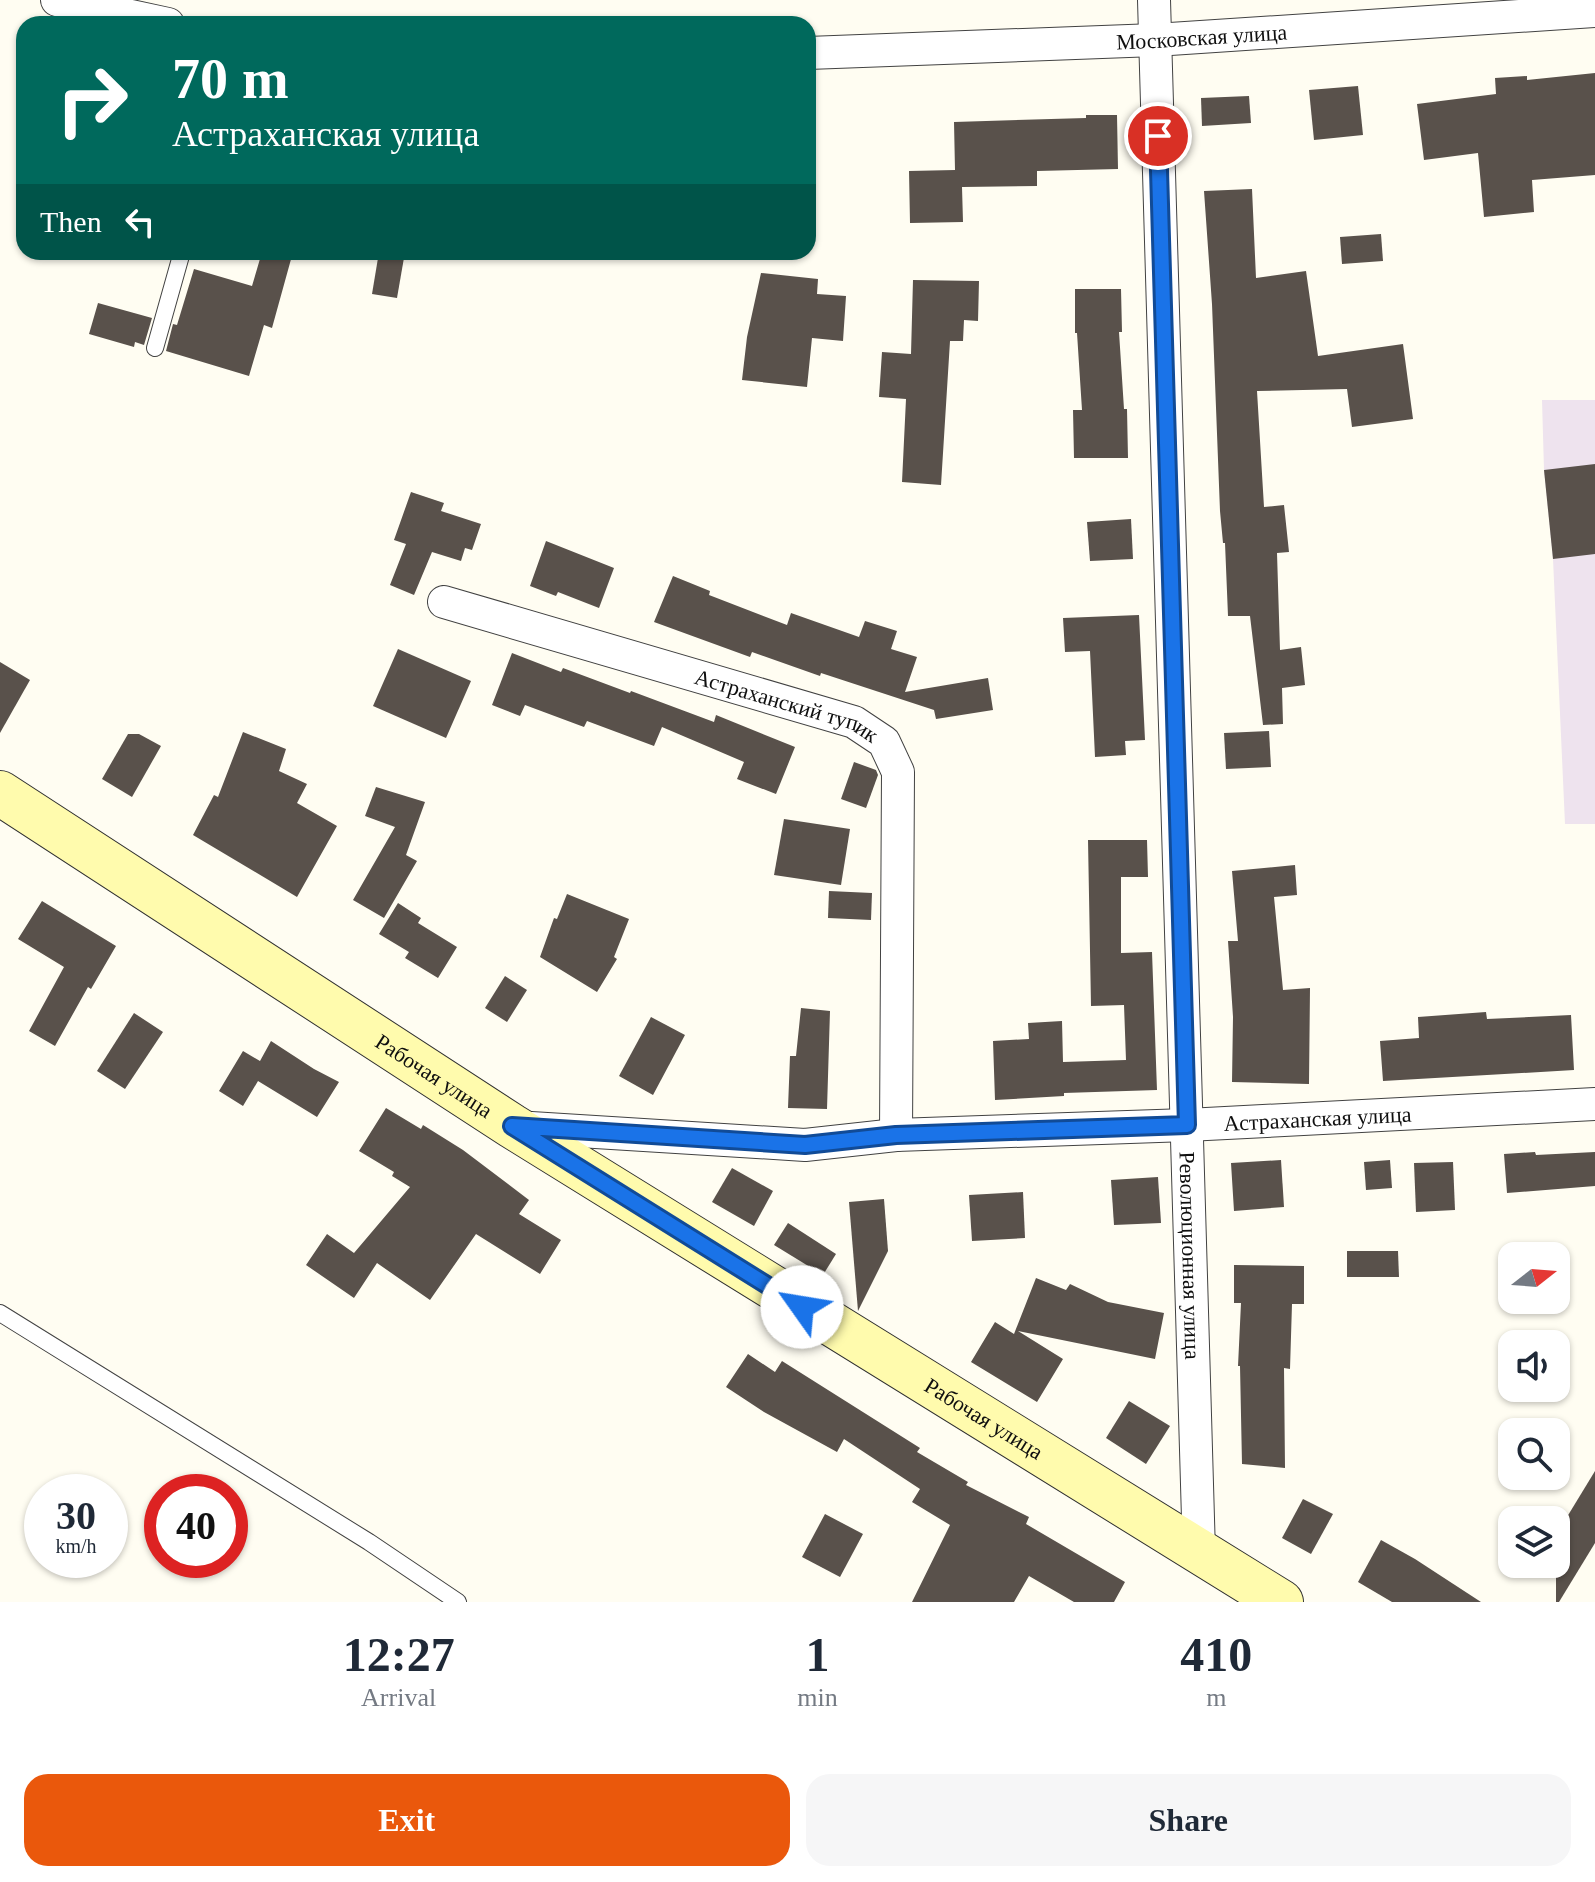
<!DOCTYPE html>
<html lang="en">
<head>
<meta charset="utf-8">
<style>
  body { margin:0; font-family:"Times New Roman",serif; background:#f6f6f7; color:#1f2937; height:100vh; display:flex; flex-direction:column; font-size:30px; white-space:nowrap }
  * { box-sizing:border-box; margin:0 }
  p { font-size:26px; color:#747a83 }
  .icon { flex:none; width:44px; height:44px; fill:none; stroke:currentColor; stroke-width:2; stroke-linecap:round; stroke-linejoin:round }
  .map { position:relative; height:1602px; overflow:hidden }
  .panel { display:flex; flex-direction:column; background:#fff; flex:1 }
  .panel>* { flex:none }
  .guide { position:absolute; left:16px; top:16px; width:800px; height:244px; border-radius:24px; box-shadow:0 2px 6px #0004; background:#00695c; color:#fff; overflow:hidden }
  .needle { width:52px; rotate:73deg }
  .tools { position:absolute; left:1498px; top:1242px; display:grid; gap:16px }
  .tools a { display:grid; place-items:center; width:72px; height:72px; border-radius:16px; background:#fff; box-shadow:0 2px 6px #0004; font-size:40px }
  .speed { position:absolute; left:24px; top:1474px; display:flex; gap:16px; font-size:40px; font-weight:700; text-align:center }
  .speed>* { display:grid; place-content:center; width:104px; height:104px; border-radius:50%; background:#fff; box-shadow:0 2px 6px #0004; line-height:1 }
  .speed small { font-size:20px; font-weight:400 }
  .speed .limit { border:12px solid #d22; background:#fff; color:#111 }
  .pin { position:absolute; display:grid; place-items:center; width:68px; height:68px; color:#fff; margin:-34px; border:4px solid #fff; border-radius:50%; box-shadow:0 2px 8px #0007 }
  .me { position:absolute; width:88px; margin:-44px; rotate:302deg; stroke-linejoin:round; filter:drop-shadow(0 0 6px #0008) }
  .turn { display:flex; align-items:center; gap:28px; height:168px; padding:0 24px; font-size:36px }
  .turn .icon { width:104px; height:104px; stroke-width:2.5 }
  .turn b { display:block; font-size:56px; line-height:68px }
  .then { display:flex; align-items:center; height:76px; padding:0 24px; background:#0003; gap:16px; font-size:30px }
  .eta { display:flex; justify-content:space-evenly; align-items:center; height:136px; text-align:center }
  .eta b { font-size:48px; font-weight:700; line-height:56px }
  .button { display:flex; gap:16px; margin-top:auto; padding:16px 24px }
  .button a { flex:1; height:92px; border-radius:24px; background:#ea580c; color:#fff; font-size:32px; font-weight:700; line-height:92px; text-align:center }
  .button a+a { background:#f6f6f7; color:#1f2937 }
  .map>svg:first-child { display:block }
</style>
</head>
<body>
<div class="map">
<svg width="1595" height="1602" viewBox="0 0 1595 1602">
  <rect width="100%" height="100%" fill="#fffdf2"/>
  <polygon fill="#eee3ee" points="1542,400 1595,400 1595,824 1565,824 1553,559 1544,470"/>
  <g fill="#59514b">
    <polygon points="1595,73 1595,175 1532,180 1534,212 1484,217 1478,153 1424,160 1417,104 1496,94 1495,78 1527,76 1527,80"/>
    <polygon points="1358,86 1363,135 1314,140 1309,90"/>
    <polygon points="1249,96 1251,123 1202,126 1201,98"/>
    <polygon points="1086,115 1117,115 1118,169 1037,171 1037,186 962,187 963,222 910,223 909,171 955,170 954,122 1086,118"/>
    <polygon points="1252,189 1256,278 1306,271 1318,356 1403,344 1413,419 1352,427 1347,389 1257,391 1264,507 1284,505 1289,552 1277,553 1280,650 1301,647 1305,685 1282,688 1283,724 1263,725 1250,616 1228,616 1225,543 1223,543 1220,511 1212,304 1204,191"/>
    <polygon points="1381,234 1383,261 1342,264 1340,237"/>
    <polygon points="262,252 293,252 272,328 264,325 249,376 166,351 173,324 177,325 194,269 252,286"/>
    <polygon points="379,252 405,252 397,298 372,294"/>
    <polygon points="761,273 818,279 817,294 846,296 843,341 812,338 807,387 742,380 747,337"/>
    <polygon points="913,280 979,281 978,321 964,320 963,341 950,341 941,485 902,482 906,399 879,397 882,352 911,354"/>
    <polygon points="1075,289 1121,289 1122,332 1119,332 1124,409 1127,409 1128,458 1074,458 1073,410 1082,410 1077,333 1075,333"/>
    <polygon points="98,303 152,318 144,345 135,342 134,347 89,334"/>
    <polygon points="1595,464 1595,554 1553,559 1544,470"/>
    <polygon points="411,492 444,503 441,511 481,524 472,550 465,548 461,561 432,552 414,595 390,585 406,544 394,540"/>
    <polygon points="1131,519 1133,559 1090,561 1087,522"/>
    <polygon points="546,541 614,568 599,608 558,592 556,596 530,586"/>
    <polygon points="673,576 710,591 709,595 787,625 791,613 859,637 865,621 897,631 891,649 917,657 905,692 988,678 993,710 936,719 934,710 821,673 820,676 752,652 750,657 654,622"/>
    <polygon points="1139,615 1145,740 1125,741 1126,755 1095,757 1090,651 1065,652 1063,618"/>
    <polygon points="398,649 471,681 446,738 373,706"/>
    <polygon points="512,653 561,672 563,668 630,693 631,691 714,722 716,715 795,747 776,794 737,779 744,762 662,727 654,746 587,721 584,727 525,705 520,716 492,705"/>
    <polygon points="0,662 30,680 0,733"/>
    <polygon points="1269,731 1271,767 1226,769 1224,733"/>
    <polygon points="243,732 286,749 279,771 307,784 297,803 337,826 297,897 193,835 214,795 218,797"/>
    <polygon points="128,734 139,734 161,746 132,797 102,779"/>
    <polygon points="854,762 876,770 878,775 866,808 841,799"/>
    <polygon points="376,787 425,802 406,855 417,861 384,918 353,900 395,827 365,816"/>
    <polygon points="784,819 850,829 841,885 774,875"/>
    <polygon points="1088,840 1147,840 1148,877 1121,877 1121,953 1152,952 1157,1090 1064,1093 1064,1096 995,1100 993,1041 1029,1039 1028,1023 1062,1021 1063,1062 1126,1060 1124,1005 1091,1006"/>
    <polygon points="1295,865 1297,895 1274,897 1283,990 1310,988 1309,1084 1232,1082 1233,1017 1228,941 1238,941 1232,871"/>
    <polygon points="829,891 872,893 871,920 828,918"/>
    <polygon points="567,894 629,919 614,957 617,959 597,992 540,957 554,918 557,919"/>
    <polygon points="42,901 116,946 91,989 88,987 55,1046 29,1031 64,967 18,939"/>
    <polygon points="398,903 421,918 418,923 457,947 438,978 405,958 409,952 379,934"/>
    <polygon points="505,976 527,990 507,1022 485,1008"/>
    <polygon points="801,1008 830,1011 827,1109 788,1108 790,1056 796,1056"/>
    <polygon points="1486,1012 1487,1019 1571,1015 1574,1070 1383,1081 1380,1041 1419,1038 1418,1017"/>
    <polygon points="134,1013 163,1032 125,1089 97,1071"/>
    <polygon points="651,1017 685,1035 653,1095 619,1076"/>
    <polygon points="271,1041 314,1069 339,1082 317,1117 258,1081 243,1106 219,1091 243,1051 260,1061"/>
    <polygon points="386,1108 421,1129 423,1125 463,1150 529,1200 519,1214 561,1240 540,1274 476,1234 430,1300 377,1263 354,1298 306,1265 327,1234 354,1253 410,1187 392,1176 394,1172 359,1151"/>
    <polygon points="1535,1152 1536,1155 1595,1152 1595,1186 1507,1193 1504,1154"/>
    <polygon points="1281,1160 1284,1207 1234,1211 1231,1163"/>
    <polygon points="1390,1160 1392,1188 1366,1190 1364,1162"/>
    <polygon points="1453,1162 1455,1210 1416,1212 1414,1163"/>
    <polygon points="732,1168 773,1191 754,1226 712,1202"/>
    <polygon points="1158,1177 1161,1223 1114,1225 1111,1180"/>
    <polygon points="1023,1192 1025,1238 972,1241 969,1195"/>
    <polygon points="884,1199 888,1251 858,1311 849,1202"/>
    <polygon points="788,1223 836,1254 823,1275 774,1245"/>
    <polygon points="1347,1251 1398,1251 1399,1277 1347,1277"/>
    <polygon points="1234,1265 1304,1266 1304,1304 1292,1304 1290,1369 1284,1368 1285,1468 1242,1464 1240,1366 1238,1366 1241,1303 1234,1303"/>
    <polygon points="1036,1278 1066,1290 1070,1284 1108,1302 1164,1313 1155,1359 1018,1331 1063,1359 1037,1402 971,1362 995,1322 1014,1334"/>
    <polygon points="748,1354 775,1372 782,1361 920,1448 917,1452 968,1482 966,1485 1029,1517 1026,1524 1125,1582 1114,1602 1074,1602 1029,1576 1014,1602 912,1602 950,1525 912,1502 920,1489 844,1439 837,1452 764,1412 726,1387"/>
    <polygon points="1129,1401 1170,1426 1146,1464 1106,1438"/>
    <polygon points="1595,1471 1595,1543 1559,1602 1556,1602 1556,1535"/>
    <polygon points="1303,1499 1333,1514 1311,1554 1282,1538"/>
    <polygon points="825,1514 863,1534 840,1577 802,1557"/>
    <polygon points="1381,1540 1415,1559 1481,1602 1392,1602 1358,1582"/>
  </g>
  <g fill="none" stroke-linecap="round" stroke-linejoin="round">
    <g stroke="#424242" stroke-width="18">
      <g id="lane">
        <polyline points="155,348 182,252"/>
        <polyline points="0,1313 369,1542 458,1602"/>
      </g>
    </g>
    <g stroke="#424242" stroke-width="34">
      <g id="street">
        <polyline points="57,0 168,24"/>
        <path id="s1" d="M1154,0l45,1553"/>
        <path id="s2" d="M808,53l347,-13 440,-29"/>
        <path id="s3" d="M444,602l410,120 30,20 14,30 -2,363"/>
        <path id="s4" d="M515,1127l290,18 91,-10 291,-10 408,-21"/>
      </g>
    </g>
    <g stroke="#313131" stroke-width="46">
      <g id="secondary">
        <path id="s5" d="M0,793l512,333 769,476"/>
      </g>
    </g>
    <use href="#lane" stroke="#fff" stroke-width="16"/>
    <use href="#street" stroke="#fff" stroke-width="32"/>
    <use href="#secondary" stroke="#fffbad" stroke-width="44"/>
  </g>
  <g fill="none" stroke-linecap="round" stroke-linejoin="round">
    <g stroke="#114b97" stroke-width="20">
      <polyline id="route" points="802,1307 512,1126 805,1145 896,1135 1187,1125 1158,136"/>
    </g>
    <use href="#route" stroke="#1a73e8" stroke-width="14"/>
  </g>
  <g text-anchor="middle" stroke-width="8" stroke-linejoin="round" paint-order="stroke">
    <g font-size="22" fill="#0f0f0f" stroke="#fff">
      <text dy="8" stroke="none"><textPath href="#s2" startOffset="394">Московская улица</textPath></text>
      <text dy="8" stroke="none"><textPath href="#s3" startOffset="358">Астраханский тупик</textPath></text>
      <text dy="8" stroke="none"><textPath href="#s5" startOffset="518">Рабочая улица</textPath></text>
      <text dy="8" stroke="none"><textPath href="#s4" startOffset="804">Астраханская улица</textPath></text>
      <text dy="8" stroke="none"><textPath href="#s1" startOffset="1256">Революционная улица</textPath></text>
      <text dy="8" stroke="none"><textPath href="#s5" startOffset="1166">Рабочая улица</textPath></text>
    </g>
  </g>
</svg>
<div class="tools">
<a><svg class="needle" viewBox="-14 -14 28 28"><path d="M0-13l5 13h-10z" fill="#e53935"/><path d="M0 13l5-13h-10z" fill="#747a83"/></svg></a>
<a><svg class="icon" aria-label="sound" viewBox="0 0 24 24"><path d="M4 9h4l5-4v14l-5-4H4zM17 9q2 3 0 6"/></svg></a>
<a><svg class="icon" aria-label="search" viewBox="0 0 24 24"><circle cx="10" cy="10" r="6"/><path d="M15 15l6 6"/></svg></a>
<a><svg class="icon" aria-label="layers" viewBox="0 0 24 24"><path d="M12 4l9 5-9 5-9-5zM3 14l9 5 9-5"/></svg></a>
</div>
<div class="speed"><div>30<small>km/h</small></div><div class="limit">40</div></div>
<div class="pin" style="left:1158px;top:136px;background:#d93025"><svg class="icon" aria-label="arrive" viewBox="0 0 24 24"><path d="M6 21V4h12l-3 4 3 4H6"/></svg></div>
<svg class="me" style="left:802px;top:1307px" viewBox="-20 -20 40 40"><circle r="19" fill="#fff"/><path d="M0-13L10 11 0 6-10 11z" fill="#1a73e8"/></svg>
<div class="guide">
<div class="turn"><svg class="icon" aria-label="right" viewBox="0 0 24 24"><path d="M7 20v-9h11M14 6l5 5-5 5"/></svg><div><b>70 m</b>Астраханская улица</div></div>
<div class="then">Then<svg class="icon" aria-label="left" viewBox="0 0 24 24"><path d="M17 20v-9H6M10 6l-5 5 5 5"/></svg></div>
</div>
</div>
<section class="panel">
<div class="eta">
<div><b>12:27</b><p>Arrival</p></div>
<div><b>1</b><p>min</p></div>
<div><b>410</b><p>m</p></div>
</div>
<div class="button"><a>Exit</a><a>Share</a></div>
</section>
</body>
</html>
